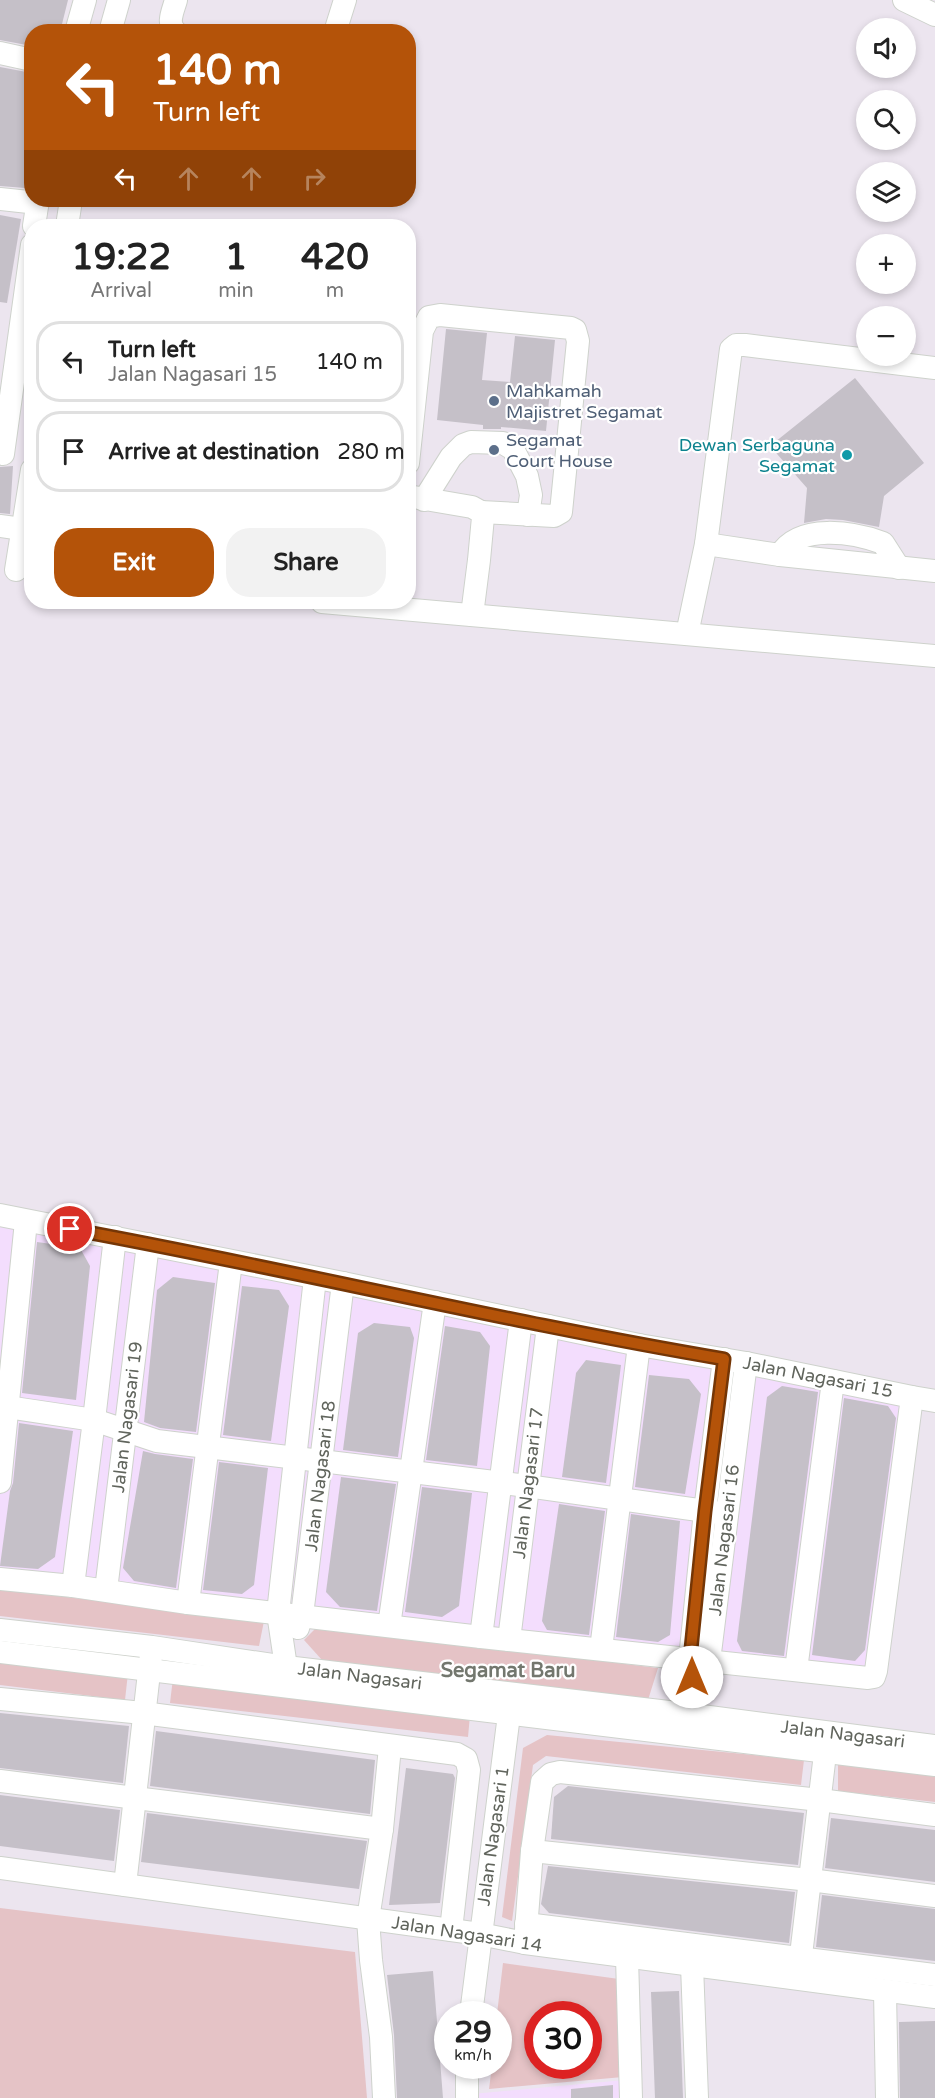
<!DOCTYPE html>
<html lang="en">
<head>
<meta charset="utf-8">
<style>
  body { margin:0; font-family:"Varela Round",sans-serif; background:#f2f2f2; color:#222; height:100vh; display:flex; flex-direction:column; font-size:22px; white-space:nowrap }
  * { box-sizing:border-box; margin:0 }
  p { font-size:20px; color:#767676 }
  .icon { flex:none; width:33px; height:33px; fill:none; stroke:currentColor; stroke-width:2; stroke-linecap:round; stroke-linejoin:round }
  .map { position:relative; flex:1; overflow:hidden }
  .sheet { position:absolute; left:24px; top:219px; width:392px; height:390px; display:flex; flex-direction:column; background:#fff; border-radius:24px; box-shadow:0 3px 9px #0003 }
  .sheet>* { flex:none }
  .guide { position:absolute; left:24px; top:24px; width:392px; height:183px; border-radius:24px; box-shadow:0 3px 9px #0003; background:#b45309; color:#fff; overflow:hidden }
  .buttons { position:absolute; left:856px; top:18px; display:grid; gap:12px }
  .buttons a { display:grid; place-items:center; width:60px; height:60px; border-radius:50%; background:#fff; box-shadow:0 3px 9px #0003; font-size:30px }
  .speed { position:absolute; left:434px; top:2001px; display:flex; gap:12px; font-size:30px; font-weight:700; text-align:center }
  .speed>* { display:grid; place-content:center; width:78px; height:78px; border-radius:50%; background:#fff; box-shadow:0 3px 9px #0003; line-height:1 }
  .speed small { font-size:15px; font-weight:400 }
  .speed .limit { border:9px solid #d22; background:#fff; color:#111 }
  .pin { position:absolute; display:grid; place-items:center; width:51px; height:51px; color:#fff; margin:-26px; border:3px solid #fff; border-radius:50%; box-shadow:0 2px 6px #0007 }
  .me { position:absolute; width:66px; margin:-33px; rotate:0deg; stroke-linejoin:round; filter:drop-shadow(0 0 4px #0008) }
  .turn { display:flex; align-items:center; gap:21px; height:126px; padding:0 30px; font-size:27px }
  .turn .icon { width:78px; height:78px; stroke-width:2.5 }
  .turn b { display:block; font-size:42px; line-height:51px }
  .lanes { display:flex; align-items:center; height:57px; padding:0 30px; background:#0003; justify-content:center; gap:30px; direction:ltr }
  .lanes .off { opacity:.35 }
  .eta { display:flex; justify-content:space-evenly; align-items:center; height:102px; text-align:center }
  .eta b { font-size:36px; font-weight:800; line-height:42px }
  .primary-button { display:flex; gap:12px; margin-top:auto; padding:12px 30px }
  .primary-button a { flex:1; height:69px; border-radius:24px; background:#b45309; color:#fff; font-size:24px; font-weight:800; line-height:69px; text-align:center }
  .primary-button a+a { background:#f2f2f2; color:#222 }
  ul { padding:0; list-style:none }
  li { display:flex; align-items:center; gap:18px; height:81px; margin:0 12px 9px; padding:0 18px; border:3px solid #e0e0e0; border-radius:24px }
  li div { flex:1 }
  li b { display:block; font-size:22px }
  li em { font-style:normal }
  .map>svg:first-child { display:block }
</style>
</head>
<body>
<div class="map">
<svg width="935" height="2098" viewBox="0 0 935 2098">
  <rect width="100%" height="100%" fill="#ece5ef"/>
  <g fill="#f3ddfd">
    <polygon points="0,1209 920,1392 882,1673 0,1579"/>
    <polygon points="625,2080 625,2098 473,2098 472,2094"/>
  </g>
  <g fill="#e5c3c6" fill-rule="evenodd">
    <polygon points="0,1589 264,1621 259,1646 0,1616"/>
    <polygon points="318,1626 658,1668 648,1700 322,1660 304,1640"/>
    <polygon points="0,1658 128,1673 125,1700 0,1685"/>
    <polygon points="173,1678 470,1715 468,1737 170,1703"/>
    <polygon points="547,1735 804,1760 801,1785 546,1756 533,1765 512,1921 502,1917 523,1748"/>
    <polygon points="838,1763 935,1773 935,1802 838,1791"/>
    <polygon points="0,1908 355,1952 367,2098 0,2098"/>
    <path d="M503,1963l116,16 4,98 -134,12 3,-23h6l-1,-52zM537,2014h51v52h-51z"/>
  </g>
  <g fill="#c5c0c8">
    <polygon points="0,0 68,0 60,32 32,32 32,46 0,40"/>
    <polygon points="0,67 32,73 32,151 25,188 0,186"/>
    <polygon points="0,215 21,219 7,303 0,302"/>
    <polygon points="446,329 487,333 482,380 510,382 515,336 555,340 546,431 501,427 501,429 483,429 483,425 437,420"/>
    <polygon points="855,378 924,463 884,496 879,527 843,520 826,519 804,523 807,488 770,446"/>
    <polygon points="13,466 10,514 0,513 0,467"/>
    <polygon points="37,1242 80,1248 90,1266 76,1400 22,1393"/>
    <polygon points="173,1277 215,1283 196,1432 160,1428 144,1422 157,1290"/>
    <polygon points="242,1286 279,1290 289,1306 271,1441 223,1435"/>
    <polygon points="374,1323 410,1327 414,1338 398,1457 343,1450 358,1333"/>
    <polygon points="445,1326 480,1332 490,1346 477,1466 426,1460"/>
    <polygon points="586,1360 621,1365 606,1483 562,1477 576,1373"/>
    <polygon points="649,1375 689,1379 701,1394 685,1494 635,1487"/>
    <polygon points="782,1386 818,1392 784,1656 742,1651 737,1641 767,1397"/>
    <polygon points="844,1398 888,1406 896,1418 865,1650 855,1661 812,1655"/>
    <polygon points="19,1423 73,1431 55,1557 38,1569 0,1566 10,1491 13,1483"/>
    <polygon points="143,1451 155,1454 193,1459 176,1588 134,1581 123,1568"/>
    <polygon points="219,1462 268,1468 254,1585 242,1594 203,1590"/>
    <polygon points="341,1477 396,1484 377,1611 340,1607 326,1592"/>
    <polygon points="422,1487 472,1493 459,1606 442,1617 405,1612"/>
    <polygon points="559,1504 605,1511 589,1635 547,1630 542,1621"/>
    <polygon points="631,1514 680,1521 670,1635 658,1642 616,1637"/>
    <polygon points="0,1713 129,1726 123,1783 0,1768"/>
    <polygon points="156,1731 375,1760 370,1814 150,1786"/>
    <polygon points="406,1768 453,1774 455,1778 440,1903 389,1905"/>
    <polygon points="568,1786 804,1813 798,1865 551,1839 554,1797"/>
    <polygon points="0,1795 120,1810 114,1861 0,1846"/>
    <polygon points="147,1813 367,1841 359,1889 141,1862"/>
    <polygon points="831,1818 935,1830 935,1882 825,1868"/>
    <polygon points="548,1866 795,1892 789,1943 549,1913 541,1904"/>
    <polygon points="822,1895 935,1909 935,1961 816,1947"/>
    <polygon points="433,1971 443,2098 397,2098 394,2035 387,1975"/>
    <polygon points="679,1991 683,2098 655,2098 651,1992"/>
    <polygon points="935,2021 935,2098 900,2098 899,2022"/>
    <polygon points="613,2085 613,2098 571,2098 571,2089"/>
  </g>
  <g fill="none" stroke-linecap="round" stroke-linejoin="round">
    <g stroke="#ced2cc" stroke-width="24">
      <g id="minor">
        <polyline points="904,0 935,15"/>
        <polyline points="76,32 85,0"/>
        <polyline points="110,32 119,0"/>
        <path d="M176,32c-10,-8 -3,-21 0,-32"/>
        <polyline points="335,32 345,0"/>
        <polyline points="0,53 32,60"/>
        <polyline points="0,199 38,203"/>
        <polyline points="34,226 38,200"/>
        <polyline points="67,226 71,200"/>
        <polyline points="3,454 32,245"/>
        <polyline points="408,463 422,331 429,317 440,315 571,328 575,330 578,341 561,512 554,516 481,512"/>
        <polyline points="408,496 472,507 481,512 483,517 479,560 472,615"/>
        <polyline points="424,500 451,457 463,445 471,442 503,443 513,449 527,476 531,495 528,515"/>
        <polyline points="0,526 22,529"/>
        <polyline points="706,544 780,555 935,571"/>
        <path d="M780,555c19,-32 73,-23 103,-12l16,25"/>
        <polyline points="16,570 32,470"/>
        <polyline points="322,602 935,656"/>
        <polyline points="687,634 706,544 731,349 736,345 745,345 935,368"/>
        <polyline points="0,1215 343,1283 639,1345 746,1363 912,1397 876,1671 874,1677 868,1678 481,1637 188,1603 73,1586 0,1579"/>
        <polyline points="912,1397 935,1401"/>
        <polyline points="0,1406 94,1420 157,1441 527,1486 727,1514"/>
        <polyline points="0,1482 26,1221"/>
        <polyline points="73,1586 94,1420 115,1237"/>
        <polyline points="106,1590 148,1244"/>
        <polyline points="188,1603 231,1262"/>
        <polyline points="389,1626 435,1302"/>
        <polyline points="298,1628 302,1615 343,1283"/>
        <polyline points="0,1630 152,1647 286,1667 694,1715 935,1746"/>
        <polyline points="481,1637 521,1320"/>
        <polyline points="509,1640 548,1326"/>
        <polyline points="601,1649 639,1345"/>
        <polyline points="0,1652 935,1765"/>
        <polyline points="796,1670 833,1381"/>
        <polyline points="705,1676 709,1661 746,1363"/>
        <polyline points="285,1680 286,1667 278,1613 315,1278"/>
        <polyline points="0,1699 143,1713 457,1754 466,1759 469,1770 451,1930"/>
        <polyline points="693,1730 694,1715 690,1659 705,1511 724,1359"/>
        <polyline points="0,1781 382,1829"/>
        <polyline points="532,1851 810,1880 935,1896"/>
        <polyline points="0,1868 480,1934 525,1943 935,1997"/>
        <polyline points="125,1885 151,1655"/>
        <polyline points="526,1924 935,1975"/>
        <polyline points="525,1943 532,1851 542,1782 551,1774 560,1772 820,1800 935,1815"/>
        <polyline points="627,1957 631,2098"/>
        <polyline points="692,1965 697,2098"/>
        <polyline points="799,1972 827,1737"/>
        <polyline points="885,1991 887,2098"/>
        <polyline points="471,2014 511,1699"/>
        <polyline points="467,2066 467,2098"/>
        <polyline points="384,2098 381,2037 371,1960 368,1919 382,1829 390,1747"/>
      </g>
    </g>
    <use href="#minor" stroke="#fff" stroke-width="22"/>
  </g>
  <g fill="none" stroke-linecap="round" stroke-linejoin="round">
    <g stroke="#753606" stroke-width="15">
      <path id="route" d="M70,1229c219,40 435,93 654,130l-19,152 -15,148 2,18"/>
    </g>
    <use href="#route" stroke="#b45309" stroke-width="10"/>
  </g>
  <g fill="#5c6f8a" stroke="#fff" stroke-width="2">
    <circle cx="494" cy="401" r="6"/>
    <circle cx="494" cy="450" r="6"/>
  </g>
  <circle fill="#0f9aa8" stroke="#fff" stroke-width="2" cx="847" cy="455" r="6"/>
  <g text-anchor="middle" stroke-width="4.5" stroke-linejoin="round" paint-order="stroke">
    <g font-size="18" fill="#4e5e75" stroke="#fff" text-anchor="start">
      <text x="506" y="397">Mahkamah<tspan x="506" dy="21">Majistret Segamat</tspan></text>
      <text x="506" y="446">Segamat<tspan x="506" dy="21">Court House</tspan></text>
    </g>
    <g font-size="18" fill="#0d838f" stroke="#fff" text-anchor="end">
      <text x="835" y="451">Dewan Serbaguna<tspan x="835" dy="21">Segamat</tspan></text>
    </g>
    <g font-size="18" fill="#61655d" stroke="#fff">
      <text transform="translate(818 1377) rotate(11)" y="6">Jalan Nagasari 15</text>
      <text transform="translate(127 1417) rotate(-83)" y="6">Jalan Nagasari 19</text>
      <text transform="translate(320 1476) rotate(-83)" y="6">Jalan Nagasari 18</text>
      <text transform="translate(528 1483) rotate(-83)" y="6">Jalan Nagasari 17</text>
      <text transform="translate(724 1540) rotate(-83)" y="6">Jalan Nagasari 16</text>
      <text transform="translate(360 1676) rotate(7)" y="6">Jalan Nagasari</text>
      <text transform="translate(843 1734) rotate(7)" y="6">Jalan Nagasari</text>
      <text transform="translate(493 1836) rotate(-82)" y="6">Jalan Nagasari 1</text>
      <text transform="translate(467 1934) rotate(9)" y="6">Jalan Nagasari 14</text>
    </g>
    <g font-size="20" font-weight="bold" fill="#73776e" stroke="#fff">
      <text x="508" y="1677">Segamat Baru</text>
    </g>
  </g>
</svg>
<div class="buttons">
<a><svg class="icon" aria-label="sound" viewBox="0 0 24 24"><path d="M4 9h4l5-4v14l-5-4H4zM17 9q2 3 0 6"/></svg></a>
<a><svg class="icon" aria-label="search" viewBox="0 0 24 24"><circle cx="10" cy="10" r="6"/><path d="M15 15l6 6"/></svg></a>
<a><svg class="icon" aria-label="layers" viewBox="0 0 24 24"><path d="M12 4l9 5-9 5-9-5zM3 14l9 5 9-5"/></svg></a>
<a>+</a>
<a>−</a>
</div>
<div class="speed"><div>29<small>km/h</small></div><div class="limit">30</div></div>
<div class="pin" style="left:70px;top:1229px;background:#d93025"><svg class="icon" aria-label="arrive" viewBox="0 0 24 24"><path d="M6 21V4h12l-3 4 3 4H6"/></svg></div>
<svg class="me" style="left:692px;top:1677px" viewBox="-20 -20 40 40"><circle r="19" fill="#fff"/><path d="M0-13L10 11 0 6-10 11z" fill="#b45309"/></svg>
<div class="guide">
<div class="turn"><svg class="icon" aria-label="left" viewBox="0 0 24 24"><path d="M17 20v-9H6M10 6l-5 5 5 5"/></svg><div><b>140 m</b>Turn left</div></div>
<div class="lanes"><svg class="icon" aria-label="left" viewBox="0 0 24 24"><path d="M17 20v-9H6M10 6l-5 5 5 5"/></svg><svg class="icon off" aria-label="ahead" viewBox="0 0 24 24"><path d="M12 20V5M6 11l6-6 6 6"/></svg><svg class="icon off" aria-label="ahead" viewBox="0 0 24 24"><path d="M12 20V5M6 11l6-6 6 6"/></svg><svg class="icon off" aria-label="right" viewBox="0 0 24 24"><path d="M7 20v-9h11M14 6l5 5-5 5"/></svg></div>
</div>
<section class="sheet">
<div class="eta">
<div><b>19:22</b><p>Arrival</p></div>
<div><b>1</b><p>min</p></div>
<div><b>420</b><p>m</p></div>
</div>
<ul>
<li><svg class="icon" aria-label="left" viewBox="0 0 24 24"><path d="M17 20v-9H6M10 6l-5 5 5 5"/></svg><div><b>Turn left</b><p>Jalan Nagasari 15</p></div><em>140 m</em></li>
<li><svg class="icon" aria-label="arrive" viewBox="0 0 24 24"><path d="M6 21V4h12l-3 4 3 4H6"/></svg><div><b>Arrive at destination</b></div><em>280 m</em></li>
</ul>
<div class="primary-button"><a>Exit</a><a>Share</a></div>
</section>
</div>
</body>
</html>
